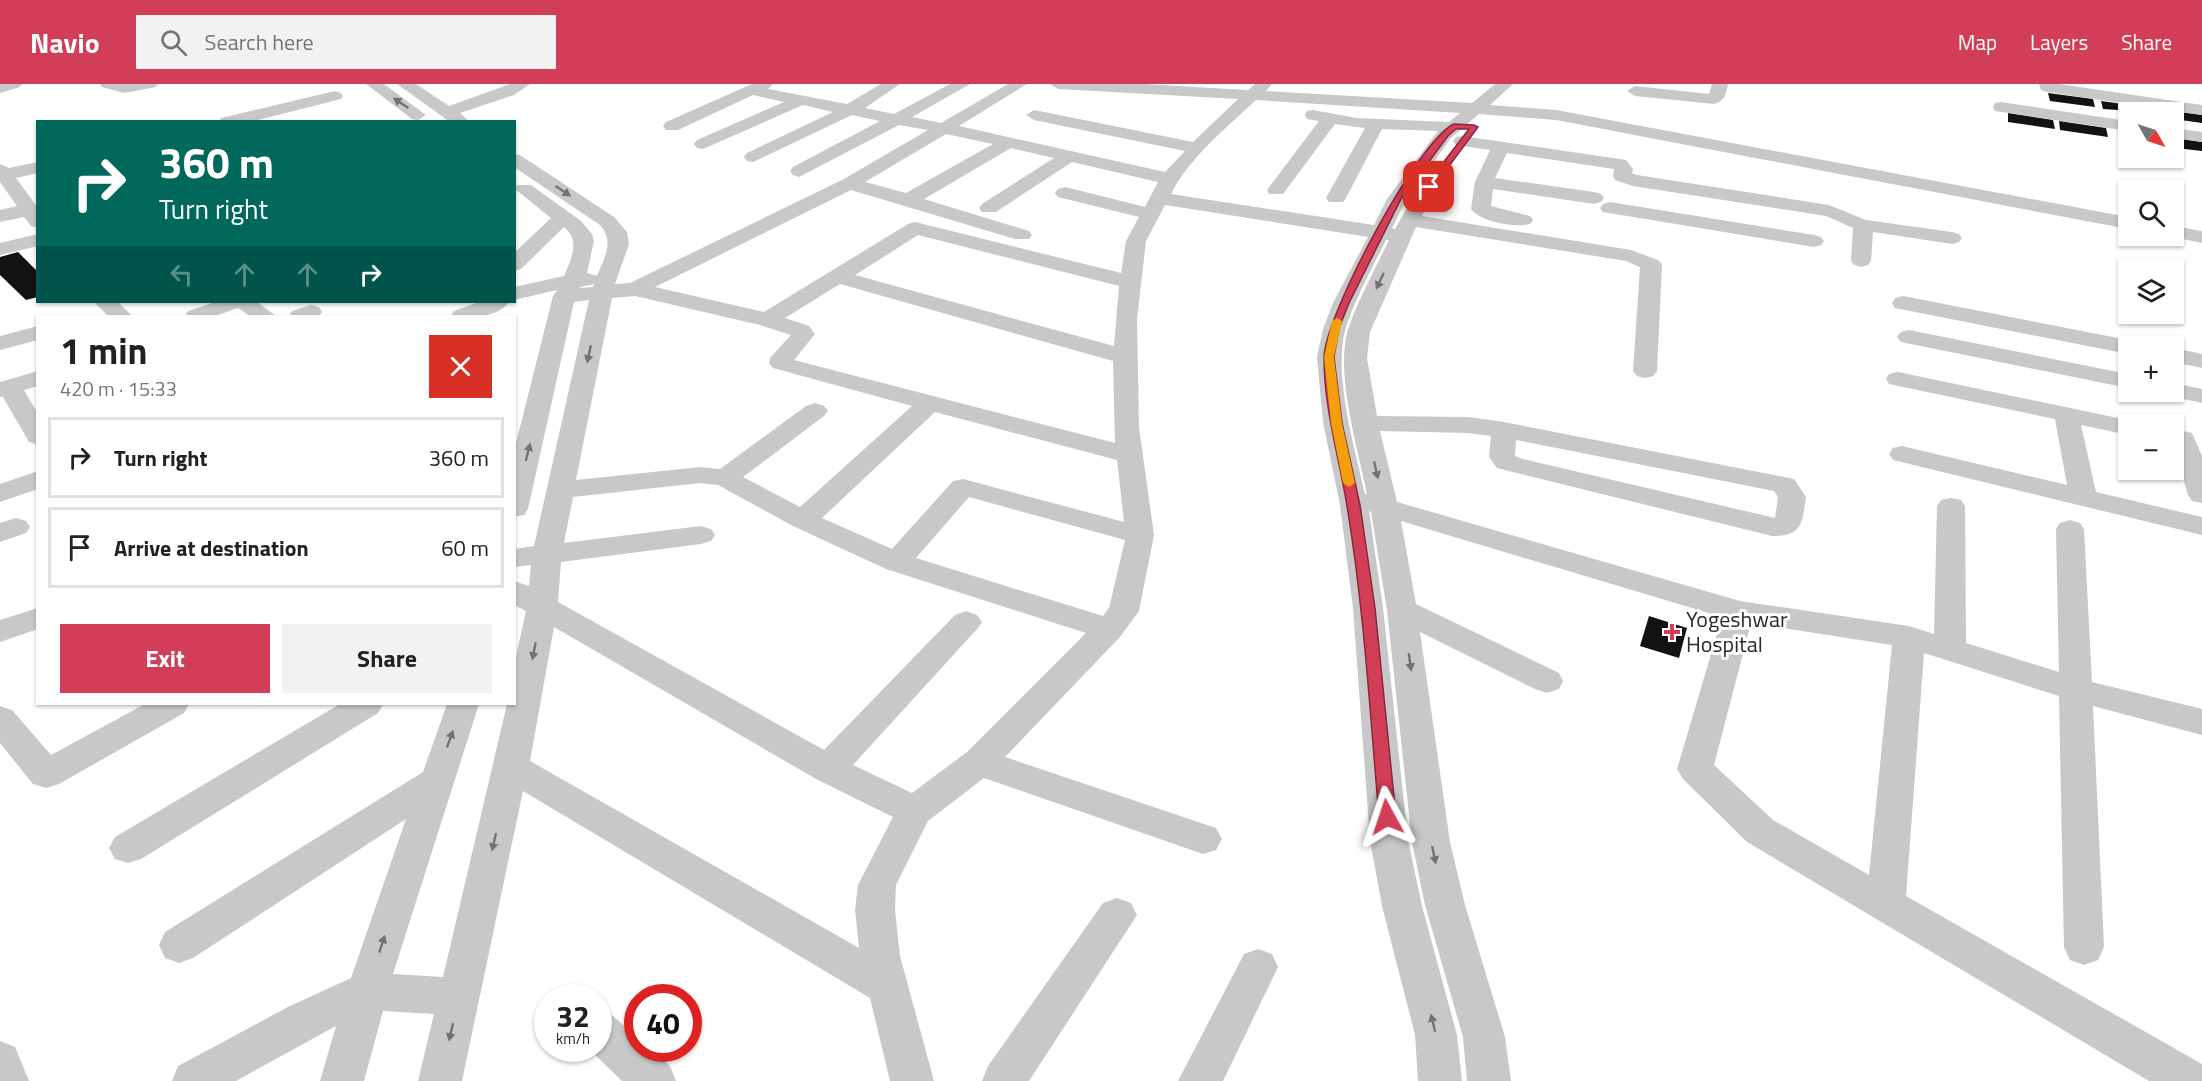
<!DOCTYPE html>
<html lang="en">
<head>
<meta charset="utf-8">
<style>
  body { margin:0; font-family:"Titillium Web",sans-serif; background:#f2f2f2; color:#202124; height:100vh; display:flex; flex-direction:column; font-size:22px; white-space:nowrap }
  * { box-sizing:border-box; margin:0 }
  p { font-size:20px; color:#757577 }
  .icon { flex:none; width:33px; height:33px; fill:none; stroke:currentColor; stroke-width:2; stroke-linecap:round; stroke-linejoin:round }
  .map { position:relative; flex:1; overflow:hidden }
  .side { position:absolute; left:36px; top:231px; width:480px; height:390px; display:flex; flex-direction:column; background:#fff; border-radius:0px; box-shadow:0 2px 4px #0004 }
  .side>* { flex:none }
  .top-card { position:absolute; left:36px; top:36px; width:480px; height:183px; border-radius:0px; box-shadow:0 2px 4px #0004; background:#00695c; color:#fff; overflow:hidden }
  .needle { width:39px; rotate:129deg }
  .fabs { position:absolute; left:2118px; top:18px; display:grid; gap:12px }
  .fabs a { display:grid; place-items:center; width:66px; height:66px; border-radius:0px; background:#fff; box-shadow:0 2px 4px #0004; font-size:30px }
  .speed { position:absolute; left:534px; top:900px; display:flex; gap:12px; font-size:30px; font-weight:700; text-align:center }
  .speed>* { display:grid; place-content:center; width:78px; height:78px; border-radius:50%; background:#fff; box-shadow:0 2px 4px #0004; line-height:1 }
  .speed small { font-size:15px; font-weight:400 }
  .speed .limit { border:9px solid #d22; background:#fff; color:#111 }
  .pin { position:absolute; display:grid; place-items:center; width:51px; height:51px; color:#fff; margin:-26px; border-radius:12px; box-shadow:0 3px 9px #0006 }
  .me { position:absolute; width:66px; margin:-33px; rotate:355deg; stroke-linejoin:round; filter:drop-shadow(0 0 4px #0008) }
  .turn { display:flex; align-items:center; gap:21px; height:126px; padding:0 24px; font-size:27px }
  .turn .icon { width:78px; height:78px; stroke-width:2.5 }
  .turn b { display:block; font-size:42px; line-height:51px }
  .lanes { display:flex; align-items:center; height:57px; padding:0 24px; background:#0003; justify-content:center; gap:30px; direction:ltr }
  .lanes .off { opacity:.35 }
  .round { display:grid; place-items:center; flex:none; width:63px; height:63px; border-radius:0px; background:#f2f2f2 }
  .summary { display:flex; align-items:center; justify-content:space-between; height:102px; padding:0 24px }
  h1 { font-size:36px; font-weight:700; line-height:45px }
  .button { display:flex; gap:12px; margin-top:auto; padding:12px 24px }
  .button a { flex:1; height:69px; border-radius:0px; background:#d23e57; color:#fff; font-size:24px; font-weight:700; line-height:69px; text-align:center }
  .button a+a { background:#f2f2f2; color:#202124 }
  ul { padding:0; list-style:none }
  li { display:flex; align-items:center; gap:18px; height:81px; margin:0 12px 9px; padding:0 12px; border:3px solid #e0e0e0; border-radius:0px }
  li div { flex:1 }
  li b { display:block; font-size:22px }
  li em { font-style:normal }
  header { display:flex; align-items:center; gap:36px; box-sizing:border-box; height:84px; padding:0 30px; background:#d23e57; color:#fff }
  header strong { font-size:28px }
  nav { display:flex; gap:33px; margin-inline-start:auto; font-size:21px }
  .search { width:420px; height:54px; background:#f2f2f2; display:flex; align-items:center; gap:15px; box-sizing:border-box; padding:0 21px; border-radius:0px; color:#757577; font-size:22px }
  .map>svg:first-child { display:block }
</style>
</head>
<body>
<header>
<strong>Navio</strong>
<div class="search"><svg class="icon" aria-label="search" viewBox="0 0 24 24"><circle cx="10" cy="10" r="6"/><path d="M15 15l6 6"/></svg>Search here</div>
<nav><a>Map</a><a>Layers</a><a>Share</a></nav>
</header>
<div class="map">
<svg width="2202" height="997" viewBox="0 0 2202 997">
  <rect width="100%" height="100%" fill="#fff"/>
  <g fill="#121212">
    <polygon points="2048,9 2093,15 2095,23 2050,17"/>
    <polygon points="2101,17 2146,23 2148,28 2103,25"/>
    <polygon points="2157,25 2202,31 2202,39 2174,35 2174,28 2158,28"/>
    <polygon points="2008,29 2053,36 2055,45 2008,38"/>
    <polygon points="2059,37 2106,44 2108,53 2060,46"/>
    <polygon points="2174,54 2202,58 2202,67 2176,64"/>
    <polygon points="18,168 38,188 38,213 26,216 0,191 0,173"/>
    <polygon points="1649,532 1687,544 1679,574 1640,562"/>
  </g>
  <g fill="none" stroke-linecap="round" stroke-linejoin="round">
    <g fill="#c8c8c8" fill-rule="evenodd">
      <polygon points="0,0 22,0 20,3 0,9"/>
      <polygon points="100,0 158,0 156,3 124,9 102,3"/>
      <polygon points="366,0 384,0 426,31 418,36 412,35"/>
      <polygon points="397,0 416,0 449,22 510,0 530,0 514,11 460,29 470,38 450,38"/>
      <path d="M752,0h21l-5,5 79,15 34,-20h19l-35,24 29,6 56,-30h20l-58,33 29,6 67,-39h19l-68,42 206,46 20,-21 -151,-31 -8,-5 8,-5 159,32 45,-43 -180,-10 -8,-5h93l105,6 7,-6h17l-6,7 206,12 23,-19h18l-23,21 66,5 572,107v12l-572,-109 -77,-6 -28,24 -45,62 -14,28 3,1 22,-39h14l3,4 -12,22 209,34 27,10 4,4 -5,107 -4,5 -8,2 -8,-2 -4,-5 7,-104 -14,-6 -210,-34 -46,105 -3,26 10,58 91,1 36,5 290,57 12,18c-4,26 -3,39 -34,39l-275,-68 -8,-11 2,-21 -23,-3 -88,-2 17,71 343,99 169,25 25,8 3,-128 4,-6 10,-2 10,2 4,6 1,137 93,29 -3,-143 4,-6 10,-3 10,3 4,6 8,153 110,27v26l-109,-29 11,241 -6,13 -14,5 -14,-5 -6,-13 -5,-251 -135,-43 -18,243 296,168v17h-53l-402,-239 -64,-63 -6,-10 45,-152 -321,-96 15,83 143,69 4,8 -4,8 -12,4 -12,-4 -115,-57 30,210 15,63 40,132 6,44h-44l-4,-44 -38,-132 -13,-63 -25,-232 -16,-98 -2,-1 14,97 25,232 14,66 35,129 5,46h-44l-3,-46 -33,-129 -12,-66 -17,-232 -13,-103 -17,-83 -6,-65 6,-28 10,-26 35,-66 -203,-32 -19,36 -9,78 2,108 15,108 -15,76 -19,26 -115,120 211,71 6,11 -6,11 -13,4 -219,-76 -56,43 -32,64 -1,25 5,46 34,125h-44l-20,-83 -347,-207 -61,290h-44l16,-67 -51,-3 -19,70h-44l16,-55 -100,55h-64l6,-15 110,-59 63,-29 55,-159 -213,139 -14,5 -14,-5 -6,-13 6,-13 258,-160 24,-68h32l-86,270 50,3 64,-273h7v-39l12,-54 -12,-6v-24l15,5 2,-21 -17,2v-18l20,-3 55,-246 -15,2 -46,207 -4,6 -10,2v-66l39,-155 4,-6 -43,10v-13l50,-11c7,-16 17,-36 0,-49l-43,42 -7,2v-18l37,-35 -36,-29 2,-4h14l50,36 11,13 2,7 -7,32 10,3c7,-18 18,-34 3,-51l-86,-58v-13l6,1 94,62 13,15 2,12 -14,40 15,-1 212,-103 86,-50 -29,-5 -100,52 -6,-2 -3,-4 3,-4 87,-46 -28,-6 -99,47 -6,-1 -3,-4 3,-4 86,-41 -30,-7 -100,44 -6,-1 -3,-4 3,-4 87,-38 -31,-7 -75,35h-12l-3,-4 3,-4zM1256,16l204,13 -11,9 -93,-4 -43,-8 -6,1 -2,4 2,4 12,2 -52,69 2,4h14l52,-70 30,4 -39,70 3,4h14l3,-4 36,-69 56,2 -51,68 -13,26 -203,-31c18,-36 55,-66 85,-94zM946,50l47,10 -87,49 -41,-11zM1011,64l43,10 -72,46 -3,4 3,4h14l76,-50 86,20 -13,25 -80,-20 -7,2 -3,4 3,4 81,20 -13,24 -5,32 -206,-51 -7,2 -144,88 -109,-25 196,-97 164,49h14l3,-4 -3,-4 -105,-32zM918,151l201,51 -5,60 -259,-71zM1386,156h3c-13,28 -34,65 -42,93 -11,44 11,116 20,161h-2c-10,-46 -33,-121 -19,-167 10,-30 26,-59 40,-87zM594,200l-1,3 -13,1v-1zM840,200l273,77 2,82 -321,-83 21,-26 -6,-8 -24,-8zM635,212l125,29 31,10 -21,23 -1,5 4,5 139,38 -112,101 -57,-30 81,-61 4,-5 -4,-5 -9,-3 -9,3 -86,63 -20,-2 -124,13 36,-182zM935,328l182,48 7,62 -161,-43 -10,2 -61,68 -70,-31zM1516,356l258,51 4,6 -3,21 -252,-59 -8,-3zM700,399l18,2 75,41 93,43 200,64 -119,119 -55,41 -59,-28 124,-136 5,-7 -5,-7 -11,-4 -11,4 -131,135 -266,-148 3,-40 140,-18 10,-3 4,-6 -4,-6 -10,-3 -137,17 9,-46zM969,413l156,43 -16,68 -6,8 -187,-58zM1751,539l141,22 -23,230 -96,-55 -59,-55zM554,543l262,152 77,38 -35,68 -3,25 4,38 -329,-187z"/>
      <path d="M1712,0h16c-2,10 -3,17 -14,20l-79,-8 -8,-5 8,-5 74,8z"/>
      <polygon points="2039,0 2059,0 2202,21 2202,31 2047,8 2041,6"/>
      <polygon points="335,7 341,9 343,12 341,15 250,38 219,38 221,34"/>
      <polygon points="2001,18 2128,37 2128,47 1995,27 1993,23 1995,19"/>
      <polygon points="2174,44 2202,48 2202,58 2174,54"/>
      <path d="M1462,52l158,23 6,1 7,9 -1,4 5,2 192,30 37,15 86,12 7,2 3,4 -3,4 -7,2 -79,-12 -2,29 -3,4 -7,2 -7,-2 -3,-4 2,-33 -27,-12 -193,-30 -18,-6 -2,-4 1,-7 -107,-16 -12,25 99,14 7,2 3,4 -3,4 -7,2 -101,-15 -2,17 39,10 3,4 -3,4c-15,4 -49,-2 -59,-15l4,-27 15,-32 -34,-5 -3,-4 3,-4z"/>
      <polygon points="38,78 38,89 16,94 38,124 38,144 31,142 24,133 0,138 0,126 17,122 0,98 0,80 9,84"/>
      <polygon points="1610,118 1814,151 1821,153 1824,157 1821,161 1814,163 1603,128 1600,124 1603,120"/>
      <polygon points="2174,142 2202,147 2202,159 2167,152 2174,152"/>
      <polygon points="38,150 38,162 0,171 0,159"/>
      <polygon points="1903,212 2128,256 2136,258 2139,262 2128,262 2128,270 1895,224 1892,219 1895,214"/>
      <polygon points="94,218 118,218 132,232 108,232"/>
      <polygon points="215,218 257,218 276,232 250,232 238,224 215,232 185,232 188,227"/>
      <path d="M479,218h30c-11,16 -41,16 -58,14l3,-5z"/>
      <polygon points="311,221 319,223 322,228 319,232 289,232 292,227"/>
      <polygon points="38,242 38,256 0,266 0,252"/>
      <polygon points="1909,246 2128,290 2128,304 1901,258 1897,253 1901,248"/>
      <polygon points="2174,264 2202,270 2202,284 2174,278"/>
      <polygon points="38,287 38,302 24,306 38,330 38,361 29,358 3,313 0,313 0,298"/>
      <polygon points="1898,288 2137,338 2139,340 2128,340 2128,351 2081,341 2096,408 2202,433 2202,451 1893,376 1889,370 1893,364 1902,362 2067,401 2055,335 1889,300 1886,295 1889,290"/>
      <polygon points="2174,299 2202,305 2202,319 2165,311 2163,308 2174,308"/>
      <polygon points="2183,347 2192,349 2202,372 2202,419 2192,417 2188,411 2174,366 2174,350"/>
      <polygon points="38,387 38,405 0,418 0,400"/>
      <polygon points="16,434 26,437 30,443 26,449 0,458 0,439"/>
      <polygon points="38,524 38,545 0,558 0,536"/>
      <polygon points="145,620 189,620 184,629 59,700 46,704 33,700 0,659 0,622 12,626 51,671"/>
      <polygon points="340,620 383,620 378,629 141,775 128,779 115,775 109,764 115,753"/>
      <polygon points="1117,814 1131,819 1137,831 1029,997 982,997 988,982 1103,819"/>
      <polygon points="1258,865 1272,870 1278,883 1223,997 1178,997 1244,870"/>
      <polygon points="598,926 613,932 638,954 638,964 650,964 670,982 676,997 622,997 588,964 598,964"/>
      <polygon points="0,957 15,963 29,997 0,997"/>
    </g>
  </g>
  <defs><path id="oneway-solid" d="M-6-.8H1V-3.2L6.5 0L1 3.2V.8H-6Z" transform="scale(1.5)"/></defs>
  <g fill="#727272">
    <use href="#oneway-solid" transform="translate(401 19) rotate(-146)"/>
    <use href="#oneway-solid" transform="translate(563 107) rotate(34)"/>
    <use href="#oneway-solid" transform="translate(1380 197) rotate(115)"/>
    <use href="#oneway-solid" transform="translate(589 270) rotate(102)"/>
    <use href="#oneway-solid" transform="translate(528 368) rotate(-76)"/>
    <use href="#oneway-solid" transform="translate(1376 386) rotate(77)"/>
    <use href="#oneway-solid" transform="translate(534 567) rotate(101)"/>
    <use href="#oneway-solid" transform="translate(1410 578) rotate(82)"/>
    <use href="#oneway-solid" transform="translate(450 655) rotate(-70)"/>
    <use href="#oneway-solid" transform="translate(494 758) rotate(103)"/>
    <use href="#oneway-solid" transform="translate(1434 771) rotate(78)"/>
    <use href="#oneway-solid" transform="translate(382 860) rotate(-72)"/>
    <use href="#oneway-solid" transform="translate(1433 939) rotate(-104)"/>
    <use href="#oneway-solid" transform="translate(451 948) rotate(103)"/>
  </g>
  <path fill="#d23e57" stroke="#882839" stroke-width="1.5" d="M1454,40l20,1 4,2 -46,62h-6v-4l43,-56h-13l-8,7 -47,63 -52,104 -10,25 -5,29 8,66 18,82 15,103 21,209 -3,5 -6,2 -6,-2 -2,-5c-9,-104 -15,-209 -32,-311 -8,-49 -23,-98 -23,-148 0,-41 94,-218 130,-234z"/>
  <polygon fill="#f59e0b" points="1337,234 1342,237 1334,273 1342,339 1355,399 1349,403 1343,399 1331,339 1324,273 1332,237"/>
  <path fill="#d23e57" stroke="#fff" stroke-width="2" d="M1669 539h6v6h6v6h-6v6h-6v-6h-6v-6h6z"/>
  <g text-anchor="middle" stroke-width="6" stroke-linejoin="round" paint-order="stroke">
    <g font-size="22" fill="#2b2b2b" stroke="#fff" text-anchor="start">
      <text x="1686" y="543">Yogeshwar<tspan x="1686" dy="25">Hospital</tspan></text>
    </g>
  </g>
</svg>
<div class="fabs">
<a><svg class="needle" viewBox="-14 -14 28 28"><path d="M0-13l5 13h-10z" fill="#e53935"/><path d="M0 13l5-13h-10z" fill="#757577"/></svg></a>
<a><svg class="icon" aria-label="search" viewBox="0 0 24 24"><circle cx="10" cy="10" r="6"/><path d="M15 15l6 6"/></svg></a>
<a><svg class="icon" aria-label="layers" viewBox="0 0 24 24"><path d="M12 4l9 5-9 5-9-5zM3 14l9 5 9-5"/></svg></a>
<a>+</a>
<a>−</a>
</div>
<div class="speed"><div>32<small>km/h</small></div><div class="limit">40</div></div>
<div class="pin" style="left:1429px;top:103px;background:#d93025"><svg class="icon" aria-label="arrive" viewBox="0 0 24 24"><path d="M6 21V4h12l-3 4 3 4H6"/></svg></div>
<svg class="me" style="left:1387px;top:733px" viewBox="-20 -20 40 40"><path d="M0-17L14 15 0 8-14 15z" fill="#d23e57" stroke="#fff" stroke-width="4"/></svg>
<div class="top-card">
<div class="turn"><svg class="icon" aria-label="right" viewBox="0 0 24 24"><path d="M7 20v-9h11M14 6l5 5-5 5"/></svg><div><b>360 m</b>Turn right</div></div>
<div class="lanes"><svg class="icon off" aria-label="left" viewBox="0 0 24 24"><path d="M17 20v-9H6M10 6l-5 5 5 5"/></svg><svg class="icon off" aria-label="ahead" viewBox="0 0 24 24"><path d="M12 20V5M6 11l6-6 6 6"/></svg><svg class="icon off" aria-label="ahead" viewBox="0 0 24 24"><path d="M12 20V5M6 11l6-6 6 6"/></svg><svg class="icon" aria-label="right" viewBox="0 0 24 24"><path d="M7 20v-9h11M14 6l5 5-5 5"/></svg></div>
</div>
<section class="side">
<div class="summary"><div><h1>1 min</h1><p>420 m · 15:33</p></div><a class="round" style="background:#d93025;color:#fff"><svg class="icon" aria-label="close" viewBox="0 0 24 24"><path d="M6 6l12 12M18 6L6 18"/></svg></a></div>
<ul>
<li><svg class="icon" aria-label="right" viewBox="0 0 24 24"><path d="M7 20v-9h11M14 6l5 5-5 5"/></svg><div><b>Turn right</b></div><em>360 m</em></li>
<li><svg class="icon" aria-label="arrive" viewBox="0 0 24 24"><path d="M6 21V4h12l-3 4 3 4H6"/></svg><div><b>Arrive at destination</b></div><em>60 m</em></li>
</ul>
<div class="button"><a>Exit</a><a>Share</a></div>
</section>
</div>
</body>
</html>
